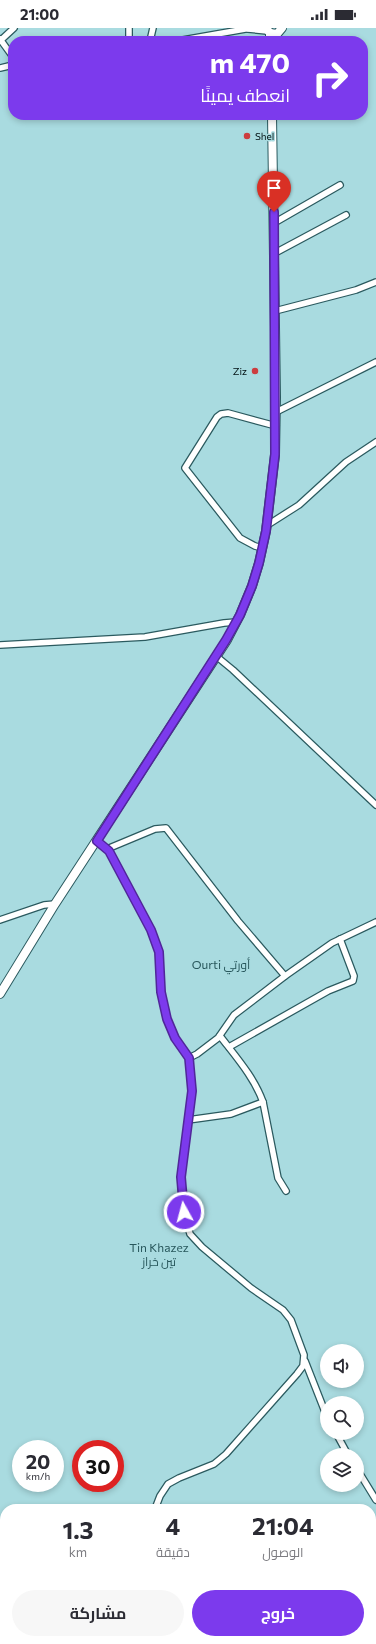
<!DOCTYPE html>
<html lang="ar">
<head>
<meta charset="utf-8">
<style>
  body { margin:0; font-family:Commissioner,Cairo,sans-serif; background:#f7f7f7; color:#2b2b33; direction:rtl; height:100vh; display:flex; flex-direction:column; font-size:15px; white-space:nowrap }
  * { box-sizing:border-box; margin:0 }
  p { font-size:13px; color:#7c7c81 }
  .icon { flex:none; width:22px; height:22px; fill:none; stroke:currentColor; stroke-width:2; stroke-linecap:round; stroke-linejoin:round }
  .map { position:relative; flex:1; overflow:hidden; direction:ltr }
  .drawer { position:absolute; left:0px; top:1476px; width:376px; height:140px; display:flex; flex-direction:column; background:#fff; border-radius:16px 16px 0 0; box-shadow:0 2px 6px #0003; direction:rtl }
  .drawer>* { flex:none }
  .top-card { position:absolute; left:8px; top:8px; width:360px; height:84px; border-radius:16px; box-shadow:0 2px 6px #0003; direction:rtl; background:#7c3aed; color:#fff; overflow:hidden }
  .controls { position:absolute; left:320px; top:1316px; display:grid; gap:8px }
  .controls a { display:grid; place-items:center; width:44px; height:44px; border-radius:50%; background:#fff; box-shadow:0 2px 6px #0003; font-size:20px }
  .speed { position:absolute; left:12px; top:1412px; display:flex; gap:8px; font-size:20px; font-weight:700; text-align:center }
  .speed>* { display:grid; place-content:center; width:52px; height:52px; border-radius:50%; background:#fff; box-shadow:0 2px 6px #0003; line-height:1 }
  .speed small { font-size:10px; font-weight:400 }
  .speed .limit { border:6px solid #d22; background:#fff; color:#111 }
  .pin { position:absolute; display:grid; place-items:center; width:34px; height:34px; color:#fff; margin:-41px -17px; border-radius:50% 50% 50% 0; rotate:-45deg; box-shadow:0 0 4px #0007 }
  .pin .icon { rotate:45deg }
  .me { position:absolute; width:44px; margin:-22px; rotate:353deg; stroke-linejoin:round; filter:drop-shadow(0 0 3px #0008) }
  .turn { display:flex; align-items:center; gap:14px; height:84px; padding:0 12px; font-size:18px }
  .turn .icon { width:52px; height:52px; stroke-width:2.5 }
  .turn b { display:block; font-size:28px; line-height:34px }
  .eta { display:flex; justify-content:space-evenly; align-items:center; height:68px; text-align:center }
  .eta b { font-size:24px; font-weight:700; line-height:28px }
  .cta { display:flex; gap:8px; margin-top:auto; padding:8px 12px }
  .cta a { flex:1; height:46px; border-radius:24px; background:#7c3aed; color:#fff; font-size:16px; font-weight:700; line-height:46px; text-align:center }
  .cta a+a { background:#f7f7f7; color:#2b2b33 }
  .status { display:flex; justify-content:space-between; align-items:center; height:28px; padding:0 20px; background:#fff; direction:ltr }
  .status svg { height:11px; fill:currentColor }
  .map>svg:first-child { display:block }
</style>
</head>
<body>
<div class="status"><b>21:00</b><svg viewBox="0 0 49 12"><path d="M0 12V9h3v3zM5 12V6h3v6zM10 12V3h3v9zM15 12V0h3v12zM26 1h20v11H26zM47 4h2v5h-2z"/></svg></div>
<div class="map">
<svg width="376" height="1616" viewBox="0 0 376 1616">
  <rect width="100%" height="100%" fill="#a9dbe0"/>
  <g fill="none" stroke-linecap="round" stroke-linejoin="round">
    <g stroke="#2b5a5f" stroke-width="8">
      <g id="minor">
        <polyline points="129,0 129,13"/>
        <polyline points="248,1 267,3"/>
        <polyline points="0,11 13,29"/>
        <polyline points="1,12 14,0"/>
        <polyline points="150,13 153,0"/>
        <polyline points="177,13 251,0"/>
        <polyline points="0,40 13,37"/>
        <polyline points="274,195 340,157"/>
        <polyline points="275,225 346,187"/>
        <polyline points="275,283 356,262 376,254"/>
        <polyline points="276,384 376,334"/>
        <polyline points="266,498 299,477 346,434 376,414"/>
        <polyline points="262,520 255,518 240,510 185,440 217,389 221,386 228,385 276,398"/>
        <polyline points="0,617 145,609 224,595 236,594"/>
        <polyline points="216,628 233,642 376,777"/>
        <polyline points="97,813 109,823 151,902 159,924 161,964 167,991 175,1010 189,1030 192,1063 181,1149 184,1184 190,1206 202,1219 251,1260 283,1282 291,1292 304,1327 303,1338 297,1346 226,1426 214,1436 179,1450 168,1456 160,1468 155,1481"/>
        <polyline points="107,821 155,801 166,800 238,893 285,948"/>
        <polyline points="0,892 44,877 55,876"/>
        <path d="M220,1008c16,21 34,41 43,66l15,76 8,13"/>
        <polyline points="229,1019 328,963 353,953 354,948 340,911"/>
        <polyline points="189,1030 197,1026 218,1010 234,987 285,948 332,915 376,894"/>
        <polyline points="188,1092 231,1086 263,1074"/>
        <polyline points="305,1333 327,1389"/>
        <polyline points="336,1405 348,1427"/>
        <polyline points="357,1441 376,1472"/>
        <polyline points="0,1573 5,1571"/>
      </g>
    </g>
    <g stroke="#2b5a5f" stroke-width="10">
      <g id="secondary">
        <polyline points="266,0 270,5 270,13"/>
        <polyline points="270,5 277,6 282,0"/>
        <polyline points="0,966 55,876 227,612 240,587 252,558 259,535 266,503 275,427 276,369 272,87"/>
      </g>
    </g>
    <use href="#minor" stroke="#fff" stroke-width="5.5"/>
    <use href="#secondary" stroke="#fff" stroke-width="8"/>
  </g>
  <g fill="none" stroke-linecap="round" stroke-linejoin="round">
    <g stroke="#51269a" stroke-width="10">
      <polyline id="route" points="184,1184 181,1149 192,1063 189,1030 175,1010 167,991 161,964 159,924 151,902 109,823 97,813 226,612 240,587 252,558 259,535 266,503 275,426 274,184"/>
    </g>
    <use href="#route" stroke="#7c3aed" stroke-width="7"/>
  </g>
  <g fill="#cc3d3f" stroke="#a9dbe0" stroke-width="1.5">
    <circle cx="247" cy="108" r="4"/>
    <circle cx="255" cy="343" r="4"/>
  </g>
  <g text-anchor="middle" stroke-width="3" stroke-linejoin="round" paint-order="stroke">
    <g font-size="10" fill="#001012" stroke="#a9dbe0" text-anchor="start">
      <text x="255" y="112">Shel</text>
      <text x="247" y="347" text-anchor="end">Ziz</text>
    </g>
    <g font-size="12" fill="#28575c" stroke="#a9dbe0">
      <text x="221" y="941">Ourti أورتي</text>
      <text x="159" y="1224">Tin Khazez<tspan x="159" dy="14">تين خراز</tspan></text>
    </g>
  </g>
</svg>
<div class="controls">
<a><svg class="icon" aria-label="sound" viewBox="0 0 24 24"><path d="M4 9h4l5-4v14l-5-4H4zM17 9q2 3 0 6"/></svg></a>
<a><svg class="icon" aria-label="search" viewBox="0 0 24 24"><circle cx="10" cy="10" r="6"/><path d="M15 15l6 6"/></svg></a>
<a><svg class="icon" aria-label="layers" viewBox="0 0 24 24"><path d="M12 4l9 5-9 5-9-5zM3 14l9 5 9-5"/></svg></a>
</div>
<div class="speed"><div>20<small>km/h</small></div><div class="limit">30</div></div>
<div class="pin" style="left:274px;top:184px;background:#d93025"><svg class="icon" aria-label="arrive" viewBox="0 0 24 24"><path d="M6 21V4h12l-3 4 3 4H6"/></svg></div>
<svg class="me" style="left:184px;top:1184px" viewBox="-20 -20 40 40"><circle r="17" fill="#7c3aed" stroke="#fff" stroke-width="3"/><path d="M0-11L8 9 0 5-8 9z" fill="#fff"/></svg>
<div class="top-card">
<div class="turn"><svg class="icon" aria-label="right" viewBox="0 0 24 24"><path d="M7 20v-9h11M14 6l5 5-5 5"/></svg><div><b>470 m</b>انعطف يمينًا</div></div>
</div>
<section class="drawer">
<div class="eta">
<div><b>21:04</b><p>الوصول</p></div>
<div><b>4</b><p>دقيقة</p></div>
<div><b>1.3</b><p>km</p></div>
</div>
<div class="cta"><a>خروج</a><a>مشاركة</a></div>
</section>
</div>
</body>
</html>
